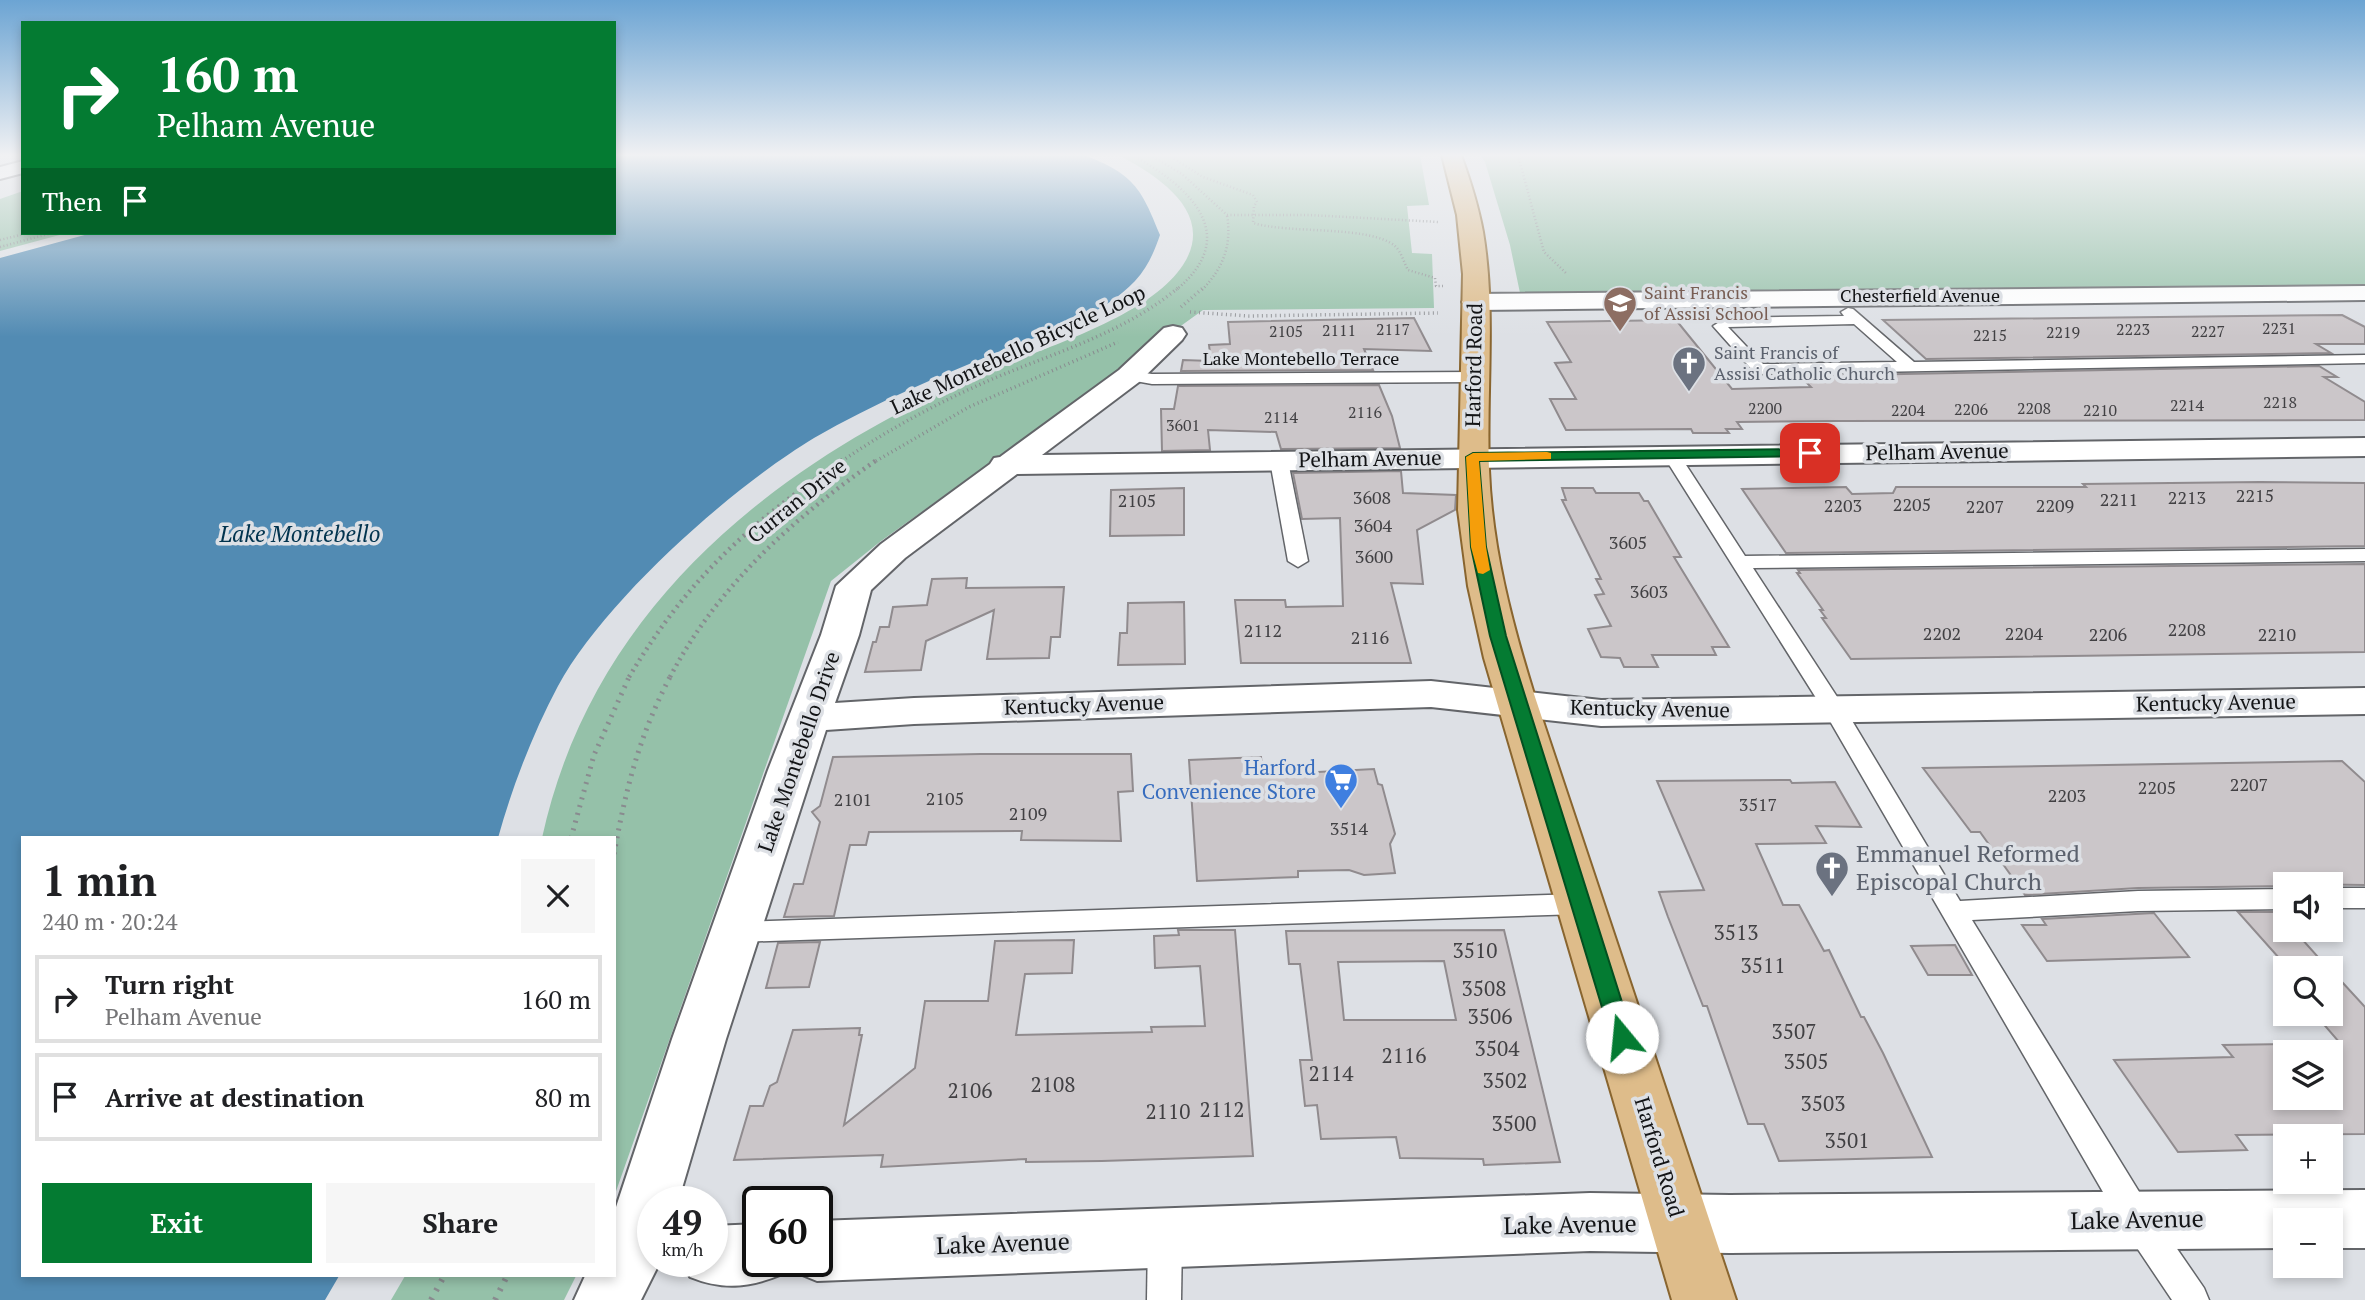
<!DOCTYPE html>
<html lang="en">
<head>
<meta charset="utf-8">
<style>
  body { margin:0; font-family:"PT Serif",serif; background:#f6f6f6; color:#202124; height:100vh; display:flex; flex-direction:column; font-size:26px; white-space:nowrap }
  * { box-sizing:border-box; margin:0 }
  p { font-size:23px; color:#757577 }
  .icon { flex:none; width:38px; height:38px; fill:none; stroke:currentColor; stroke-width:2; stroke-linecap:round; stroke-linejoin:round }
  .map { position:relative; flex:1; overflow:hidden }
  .drawer { position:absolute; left:21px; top:836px; width:595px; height:441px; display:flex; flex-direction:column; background:#fff; border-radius:0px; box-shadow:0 4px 10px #0003 }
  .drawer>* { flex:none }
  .guide { position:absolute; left:21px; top:21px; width:595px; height:214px; border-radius:0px; box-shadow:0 4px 10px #0003; background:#047b32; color:#fff; overflow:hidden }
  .buttons { position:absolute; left:2273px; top:872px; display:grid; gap:14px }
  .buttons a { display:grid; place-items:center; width:70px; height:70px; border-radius:0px; background:#fff; box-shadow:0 4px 10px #0003; font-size:35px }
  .speed { position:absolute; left:637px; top:1186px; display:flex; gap:14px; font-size:35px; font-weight:700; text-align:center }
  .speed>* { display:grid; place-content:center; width:91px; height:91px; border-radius:50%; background:#fff; box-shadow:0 4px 10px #0003; line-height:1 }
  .speed small { font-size:18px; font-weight:400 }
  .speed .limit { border:4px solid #111; border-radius:10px; background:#fff; color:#111 }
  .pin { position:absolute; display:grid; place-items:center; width:60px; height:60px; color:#fff; margin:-30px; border-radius:14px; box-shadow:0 4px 10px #0006 }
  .me { position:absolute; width:77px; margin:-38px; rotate:343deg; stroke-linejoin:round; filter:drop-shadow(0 0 5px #0008) }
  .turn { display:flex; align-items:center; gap:24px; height:147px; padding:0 21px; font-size:32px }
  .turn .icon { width:91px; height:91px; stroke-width:2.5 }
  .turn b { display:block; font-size:49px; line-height:60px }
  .then { display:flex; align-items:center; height:66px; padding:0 21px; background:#0003; gap:14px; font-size:26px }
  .round { display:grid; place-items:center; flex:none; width:74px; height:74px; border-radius:0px; background:#f6f6f6 }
  .summary { display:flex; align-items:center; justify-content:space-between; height:119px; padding:0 21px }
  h1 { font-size:42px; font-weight:600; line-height:52px }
  .button { display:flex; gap:14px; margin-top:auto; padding:14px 21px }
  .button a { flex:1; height:80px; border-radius:0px; background:#047b32; color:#fff; font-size:28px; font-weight:600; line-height:80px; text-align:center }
  .button a+a { background:#f6f6f6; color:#202124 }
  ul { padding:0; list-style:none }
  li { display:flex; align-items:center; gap:21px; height:88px; margin:0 14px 10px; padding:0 7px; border:4px solid #e0e0e0; border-radius:0px }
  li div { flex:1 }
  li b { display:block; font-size:26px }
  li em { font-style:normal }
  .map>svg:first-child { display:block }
</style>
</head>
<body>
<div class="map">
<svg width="2365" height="1300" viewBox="0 0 2365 1300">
  <rect width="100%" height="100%" fill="#dde0e5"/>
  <g fill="#95c1a9">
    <path d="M1118,155h302l9,50 -22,1 5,47 20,1 2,54 -231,2 -322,231 -50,40 -217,616v-359h-72c50,-231 235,-378 444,-466 57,-24 163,-55 197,-107 34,-52 -26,-90 -65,-110z"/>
    <polygon points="1480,155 2365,155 2365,286 1520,293 1510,245 1485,162"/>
    <polygon points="23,191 23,233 67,233 0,251 0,199"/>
    <polygon points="405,1276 576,1276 564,1300 391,1300"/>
  </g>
  <path fill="#528bb3" d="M614,155h470c49,19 57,32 76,80 -6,17 -12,32 -25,46 -33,35 -86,51 -130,68 -65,27 -131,54 -191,89 -83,50 -210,163 -256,248 -25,47 -46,101 -60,152h-475v438h316l-14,24h-325v-1042l92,-25h522z"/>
  <g fill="#cbc6c9" stroke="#908b8e" stroke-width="2" fill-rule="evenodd">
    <polygon points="2342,315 2365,327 2365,344 2316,344 2331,353 1926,359 1883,320"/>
    <polygon points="1414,318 1431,351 1364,349 1373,370 1181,371 1183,360 1211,361 1209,345 1230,344 1228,322"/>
    <polygon points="1676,320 1732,389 1811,387 1800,376 2319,366 2337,377 2324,377 2365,402 2365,420 1836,421 1737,422 1742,429 1726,429 1729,433 1693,433 1691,429 1566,430 1550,399 1576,399 1555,363 1571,362 1547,322"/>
    <polygon points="1379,385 1392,416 1400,448 1281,449 1276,432 1208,430 1210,450 1162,451 1161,409 1174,409 1178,386"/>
    <polygon points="1401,471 1403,493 1456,495 1455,510 1417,530 1423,584 1391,583 1411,663 1241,663 1235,600 1285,600 1286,607 1343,606 1340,518 1302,519 1293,473"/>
    <polygon points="2260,482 2365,483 2365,546 1786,553 1742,489 1846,487 1852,494 1893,493 1896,487 2086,487 2083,484"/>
    <polygon points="1184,488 1184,535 1110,536 1111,490"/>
    <polygon points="1562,488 1593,488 1596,493 1639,493 1644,501 1648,501 1681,557 1674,557 1729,647 1712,647 1716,655 1652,655 1658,667 1624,667 1620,658 1601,657 1588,629 1611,626 1595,595 1604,594 1596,579 1601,579 1562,500 1566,500"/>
    <polygon points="2365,564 2365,652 1851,659 1822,618 1826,618 1820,610 1823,610 1797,573 1800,573 1798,570"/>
    <polygon points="967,578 966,588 1064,587 1060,637 1051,637 1049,658 987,659 994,610 926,641 921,670 865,672 873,642 876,642 880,627 889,627 893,607 927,605 932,579"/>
    <polygon points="1184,602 1185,664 1118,665 1120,633 1127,633 1128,603"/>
    <polygon points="980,754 1131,754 1133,791 1118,792 1121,841 1021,840 1022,831 869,832 866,845 850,845 834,916 784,917 794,884 803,884 820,822 812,812 820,806 833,757"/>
    <polygon points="1261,757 1263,775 1374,769 1378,784 1382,785 1395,834 1390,844 1395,873 1364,875 1349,870 1298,871 1298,877 1197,881 1189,760"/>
    <polygon points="2342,761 2365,782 2365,885 2286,884 2286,886 2138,888 2025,895 1980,832 1971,832 1923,768"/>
    <polygon points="1790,780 1792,783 1835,782 1861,827 1816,826 1826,843 1756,844 1783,905 1799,905 1824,951 1829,950 1861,1017 1864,1017 1883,1053 1932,1157 1779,1161 1764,1124 1748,1124 1707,1006 1703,1006 1668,917 1659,892 1704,890 1657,781"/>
    <polygon points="2238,912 2276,912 2286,921 2286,929 2293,929 2318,957 2279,958"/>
    <polygon points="2154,913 2189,957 2047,961 2022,925 2046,925 2042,919"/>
    <polygon points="1178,930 1235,930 1253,1156 1102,1161 1026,1162 1026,1159 881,1167 883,1155 734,1160 750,1106 763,1106 770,1086 777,1082 793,1030 860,1028 859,1035 862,1035 844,1125 915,1068 925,1001 988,1001 995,941 1074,940 1072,973 1025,974 1016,1035 1152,1032 1151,1027 1205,1026 1200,966 1155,968 1154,936 1179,935"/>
    <path d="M1504,930l56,232 -76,3 -1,-6 -83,-1 -4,-21 -75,2 -4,-34 -12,1 -5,-46h12l-12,-96h-11l-3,-33zM1444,961l12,59h-112l-6,-58z"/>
    <polygon points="820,942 809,987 766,988 778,943"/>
    <polygon points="1955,945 1972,975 1928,975 1911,946"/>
    <path d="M2331,970l34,37v127l-129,1 11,15 -69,2 -64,-92 119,-3 -10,-12 117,-2 -26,-30h17zM2286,1052h45v45h-45z"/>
  </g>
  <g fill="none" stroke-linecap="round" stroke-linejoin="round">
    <g stroke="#636569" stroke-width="3">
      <g id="service">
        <path d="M1848,308l5,1 61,53 451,-7v8l-606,11 -5,-2 -41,-46 13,-8 118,-2 -3,-4zM1854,324l43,38 -134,2 -35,-37z"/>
        <polygon points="1129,371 1152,374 1474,372 1482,377 1474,382 1152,384 1124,379 1121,376 1124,373"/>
        <polygon points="1671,450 1677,451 1745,556 2365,549 2365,561 1753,568 1845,709 1960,901 2138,891 2286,889 2286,909 2138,911 1972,920 2149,1208 2204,1288 2209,1300 2172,1300 2125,1230 1823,709 1663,455"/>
        <polygon points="1279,456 1288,461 1308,561 1298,567 1288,561 1270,461"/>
        <rect x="2331" y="888" width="34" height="20"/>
        <polygon points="1580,894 1589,897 1593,904 1589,911 1580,914 737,942 727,939 724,932 727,925 737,922"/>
        <polygon points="1165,1223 1177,1228 1182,1239 1181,1300 1147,1300 1148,1239 1153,1228"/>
      </g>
    </g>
    <g stroke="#636569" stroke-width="4">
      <g id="minor">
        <polygon points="23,161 23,173 0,179 0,167"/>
        <polygon points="1173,326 1182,328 1186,334 1182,340 1139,382 1042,455 2365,438 2365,456 1017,474 905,558 871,590 859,635 835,703 914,698 1431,681 1601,700 2365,688 2365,714 1601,726 1431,707 914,724 826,730 726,1039 678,1202 653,1202 653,1262 660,1262 641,1300 574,1300 585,1276 614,1276 614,1213 672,1039 768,770 821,635 836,586 881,544 990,464 994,458 1000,457 1119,370 1164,328"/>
        <polygon points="2365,1190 2365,1248 2331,1248 2331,1220 2286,1220 2286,1248 1730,1253 1590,1251 817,1281 795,1272 791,1262 817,1262 817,1221 1590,1193 1730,1195"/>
        <path d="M758,1224v38h28l-6,13c-32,13 -58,15 -90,2l-7,-15h29v-36z"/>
      </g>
    </g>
    <g stroke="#636569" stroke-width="4">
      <polygon id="tertiary" points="2365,286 2365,300 1475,310 1466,307 1462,302 1466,297 1475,294"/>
    </g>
    <g stroke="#89652f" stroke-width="4">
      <path id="primary" d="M1442,155h19c9,25 17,50 22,77 13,78 3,159 6,238 3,77 22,150 45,224l202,606h-64l-188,-642 -16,-72 -10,-76 5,-236 -6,-59z"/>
    </g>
    <g stroke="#898b8f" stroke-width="2.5" stroke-dasharray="1 2.5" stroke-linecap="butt">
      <path d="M1132,155c55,30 112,79 44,135"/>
      <polyline points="1150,155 1182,174 1227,215"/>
      <path d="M1168,155l35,22 50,18 4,7 -3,4 -1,17c36,11 117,2 142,23 6,5 9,17 13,24l27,8 1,8h7"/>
      <polyline points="1518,155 1544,252 1567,274"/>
      <polyline points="1227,215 1309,215 1439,222"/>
      <polyline points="0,240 28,233"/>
      <polyline points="0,247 52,233"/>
      <path d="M1202,290c21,-22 30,-44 25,-75"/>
    </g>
    <g stroke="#898b8f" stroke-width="3.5" stroke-dasharray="1 3.5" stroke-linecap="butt">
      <polyline points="1181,307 1203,288"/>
      <polyline points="1190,312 1249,316 1438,313"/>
      <path d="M842,461c50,-34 104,-63 160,-86 61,-25 124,-44 176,-87"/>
      <polyline points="876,461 969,407 1118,342"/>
    </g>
    <g stroke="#898b8f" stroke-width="4.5" stroke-dasharray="2 4.5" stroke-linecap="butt">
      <path d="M629,677c60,-100 120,-153 215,-218"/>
      <path d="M670,677c48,-92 124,-159 208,-218"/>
    </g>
    <g stroke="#898b8f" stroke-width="5" stroke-dasharray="2 6" stroke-linecap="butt">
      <polyline points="571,838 594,755 630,675"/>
      <path d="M614,854c12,-66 25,-118 57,-179"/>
    </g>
    <g stroke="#898b8f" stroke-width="6" stroke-dasharray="2.5 8" stroke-linecap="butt">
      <polyline points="431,1300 444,1276"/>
      <polyline points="495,1300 507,1276"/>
    </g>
    <use href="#service" fill="#fff" fill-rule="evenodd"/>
    <use href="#minor" fill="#fff" fill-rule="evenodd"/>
    <use href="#tertiary" fill="#fff" fill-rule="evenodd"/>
    <use href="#primary" fill="#debc8a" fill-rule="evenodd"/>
  </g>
  <linearGradient id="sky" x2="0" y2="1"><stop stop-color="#6ca4d3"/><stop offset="0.46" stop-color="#f0f1f3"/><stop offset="1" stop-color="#f0f1f3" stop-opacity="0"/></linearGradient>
  <rect width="2365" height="337" fill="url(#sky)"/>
  <polygon fill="#047b32" stroke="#035020" stroke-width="2" points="1810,449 1816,453 1814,456 1479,461 1486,547 1506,636 1633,1037 1630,1044 1622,1046 1614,1044 1611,1037 1490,636 1471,547 1466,457 1473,453"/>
  <polygon fill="#f59e0b" points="1547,452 1551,453 1551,459 1479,461 1486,547 1490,570 1483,574 1478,573 1471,547 1466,457 1473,453"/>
  <defs>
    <g id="school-pin" transform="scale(1.75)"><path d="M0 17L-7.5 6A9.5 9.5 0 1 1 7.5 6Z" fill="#8d6e63" stroke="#dde0e5"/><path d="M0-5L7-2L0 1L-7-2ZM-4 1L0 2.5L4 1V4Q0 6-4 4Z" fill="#fff"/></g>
    <g id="church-pin" transform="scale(1.75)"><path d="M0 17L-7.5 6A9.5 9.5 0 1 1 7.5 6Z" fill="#6b7280" stroke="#dde0e5"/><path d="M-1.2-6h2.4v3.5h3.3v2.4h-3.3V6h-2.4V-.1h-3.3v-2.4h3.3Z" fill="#fff"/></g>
    <g id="supermarket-pin" transform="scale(1.75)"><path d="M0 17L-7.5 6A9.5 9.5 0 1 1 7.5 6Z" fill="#3f7fe0" stroke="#dde0e5"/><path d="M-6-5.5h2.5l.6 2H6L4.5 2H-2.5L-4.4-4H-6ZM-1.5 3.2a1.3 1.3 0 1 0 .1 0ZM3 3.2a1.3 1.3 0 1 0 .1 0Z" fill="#fff"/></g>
  </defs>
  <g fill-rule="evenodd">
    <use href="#school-pin" x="1620" y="303"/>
    <use href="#church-pin" x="1689" y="363"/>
    <use href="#supermarket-pin" x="1341" y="780"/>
    <use href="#church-pin" x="1832" y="868"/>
  </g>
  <g text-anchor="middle" stroke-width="7" stroke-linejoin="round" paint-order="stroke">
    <g font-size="16" fill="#414043">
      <text x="2279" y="334">2231</text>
      <text x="1393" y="335">2117</text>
      <text x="2133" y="335">2223</text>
      <text x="1339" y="336">2111</text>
      <text x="1286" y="337">2105</text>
      <text x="2208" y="337">2227</text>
      <text x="2063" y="338">2219</text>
      <text x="1990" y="341">2215</text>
      <text x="2280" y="408">2218</text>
      <text x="2187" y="411">2214</text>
      <text x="1765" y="414">2200</text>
      <text x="2034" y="414">2208</text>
      <text x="1971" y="415">2206</text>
      <text x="1908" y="416">2204</text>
      <text x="2100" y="416">2210</text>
      <text x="1365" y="418">2116</text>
      <text x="1281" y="423">2114</text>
      <text x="1183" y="431">3601</text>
    </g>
    <g font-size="18" fill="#785e54" stroke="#dde0e5" text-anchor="start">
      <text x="1644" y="299">Saint Francis<tspan x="1644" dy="21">of Assisi School</tspan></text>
    </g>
    <g font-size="18" fill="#131416" stroke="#dde0e5">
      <text x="1920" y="302">Chesterfield Avenue</text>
      <text x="1301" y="365">Lake Montebello Terrace</text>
    </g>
    <g font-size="18" fill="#5b616d" stroke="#dde0e5" text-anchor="start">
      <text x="1714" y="359">Saint Francis of<tspan x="1714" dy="21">Assisi Catholic Church</tspan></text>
    </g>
    <g font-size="18" fill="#414043">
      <text x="2255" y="502">2215</text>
      <text x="1372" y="504">3608</text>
      <text x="2187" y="504">2213</text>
      <text x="2119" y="506">2211</text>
      <text x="1137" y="507">2105</text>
      <text x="1912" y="511">2205</text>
      <text x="1843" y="512">2203</text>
      <text x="2055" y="512">2209</text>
      <text x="1985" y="513">2207</text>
      <text x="1373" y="532">3604</text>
      <text x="1628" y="549">3605</text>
      <text x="1374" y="563">3600</text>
      <text x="1649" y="598">3603</text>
      <text x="2187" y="636">2208</text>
      <text x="1263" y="637">2112</text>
      <text x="1942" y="640">2202</text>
      <text x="2024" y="640">2204</text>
      <text x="2108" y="641">2206</text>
      <text x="2277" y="641">2210</text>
      <text x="1370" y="644">2116</text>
      <text x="2249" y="791">2207</text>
      <text x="2157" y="794">2205</text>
      <text x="2067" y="802">2203</text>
      <text x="945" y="805">2105</text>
      <text x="853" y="806">2101</text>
      <text x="1758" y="811">3517</text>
      <text x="1028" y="820">2109</text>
      <text x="1349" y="835">3514</text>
    </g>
    <g font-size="21" fill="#131416" stroke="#dde0e5">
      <text transform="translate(1018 350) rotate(-25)" y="7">Lake Montebello Bicycle Loop</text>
      <text transform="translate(1474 365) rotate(-89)" y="7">Harford Road</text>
      <text transform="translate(1937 452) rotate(-1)" y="7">Pelham Avenue</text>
      <text transform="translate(1370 459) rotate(-1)" y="7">Pelham Avenue</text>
      <text transform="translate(797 501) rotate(-39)" y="7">Curran Drive</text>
      <text transform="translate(2216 703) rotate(-1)" y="7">Kentucky Avenue</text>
      <text transform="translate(1084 705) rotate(-2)" y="7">Kentucky Avenue</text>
      <text transform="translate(1650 709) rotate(1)" y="7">Kentucky Avenue</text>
      <text transform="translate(799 752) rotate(-71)" y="7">Lake Montebello Drive</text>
      <text transform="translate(1659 1157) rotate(73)" y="7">Harford Road</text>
    </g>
    <g font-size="21" fill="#366cbe" stroke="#dde0e5" text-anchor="end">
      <text x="1316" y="775">Harford<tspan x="1316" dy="24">Convenience Store</tspan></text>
    </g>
    <g font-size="21" fill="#414043">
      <text x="1736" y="940">3513</text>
      <text x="1475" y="958">3510</text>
      <text x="1763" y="973">3511</text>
      <text x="1484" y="996">3508</text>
      <text x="1490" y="1024">3506</text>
      <text x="1794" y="1039">3507</text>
      <text x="1497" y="1056">3504</text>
      <text x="1404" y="1063">2116</text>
      <text x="1806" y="1069">3505</text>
      <text x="1331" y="1081">2114</text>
      <text x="1505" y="1088">3502</text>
      <text x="1053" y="1092">2108</text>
      <text x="970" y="1098">2106</text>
      <text x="1823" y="1111">3503</text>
      <text x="1222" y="1117">2112</text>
      <text x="1168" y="1119">2110</text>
      <text x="1514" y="1131">3500</text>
      <text x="1847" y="1148">3501</text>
    </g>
    <g font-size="23" font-style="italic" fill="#01334e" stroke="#dde0e5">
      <text x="300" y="542">Lake Montebello</text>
    </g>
    <g font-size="24" fill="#5b616d" stroke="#dde0e5" text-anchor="start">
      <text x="1856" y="862">Emmanuel Reformed<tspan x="1856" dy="28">Episcopal Church</tspan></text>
    </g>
    <g font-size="24" fill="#131416" stroke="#dde0e5">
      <text transform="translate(2137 1220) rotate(-1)" y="8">Lake Avenue</text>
      <text transform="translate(1570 1225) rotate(-1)" y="8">Lake Avenue</text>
      <text transform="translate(1003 1244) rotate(-2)" y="8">Lake Avenue</text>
    </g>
  </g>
</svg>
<div class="buttons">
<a><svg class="icon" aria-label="sound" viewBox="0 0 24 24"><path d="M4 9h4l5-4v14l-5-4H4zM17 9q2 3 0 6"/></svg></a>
<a><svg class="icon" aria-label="search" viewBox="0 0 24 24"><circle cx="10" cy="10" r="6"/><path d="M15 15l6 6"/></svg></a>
<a><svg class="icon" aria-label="layers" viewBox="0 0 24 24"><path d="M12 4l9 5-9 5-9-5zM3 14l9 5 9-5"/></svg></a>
<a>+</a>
<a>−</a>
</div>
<div class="speed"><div>49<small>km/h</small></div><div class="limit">60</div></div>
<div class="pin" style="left:1810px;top:453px;background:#d93025"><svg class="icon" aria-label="arrive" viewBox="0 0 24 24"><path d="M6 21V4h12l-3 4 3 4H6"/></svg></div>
<svg class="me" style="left:1622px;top:1037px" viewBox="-20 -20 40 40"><circle r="19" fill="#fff"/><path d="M0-13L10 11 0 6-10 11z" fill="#047b32"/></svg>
<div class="guide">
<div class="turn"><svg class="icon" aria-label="right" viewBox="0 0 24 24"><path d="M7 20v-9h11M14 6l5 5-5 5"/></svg><div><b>160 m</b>Pelham Avenue</div></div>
<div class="then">Then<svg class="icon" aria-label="arrive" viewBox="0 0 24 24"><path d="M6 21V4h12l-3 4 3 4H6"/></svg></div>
</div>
<section class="drawer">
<div class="summary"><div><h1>1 min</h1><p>240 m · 20:24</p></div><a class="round"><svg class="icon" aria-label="close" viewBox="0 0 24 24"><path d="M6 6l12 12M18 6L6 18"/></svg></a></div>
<ul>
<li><svg class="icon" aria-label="right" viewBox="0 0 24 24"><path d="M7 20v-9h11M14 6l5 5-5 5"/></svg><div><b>Turn right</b><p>Pelham Avenue</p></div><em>160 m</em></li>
<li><svg class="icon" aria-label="arrive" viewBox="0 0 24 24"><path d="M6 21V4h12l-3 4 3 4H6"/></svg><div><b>Arrive at destination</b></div><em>80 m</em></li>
</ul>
<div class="button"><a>Exit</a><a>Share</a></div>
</section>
</div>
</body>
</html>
